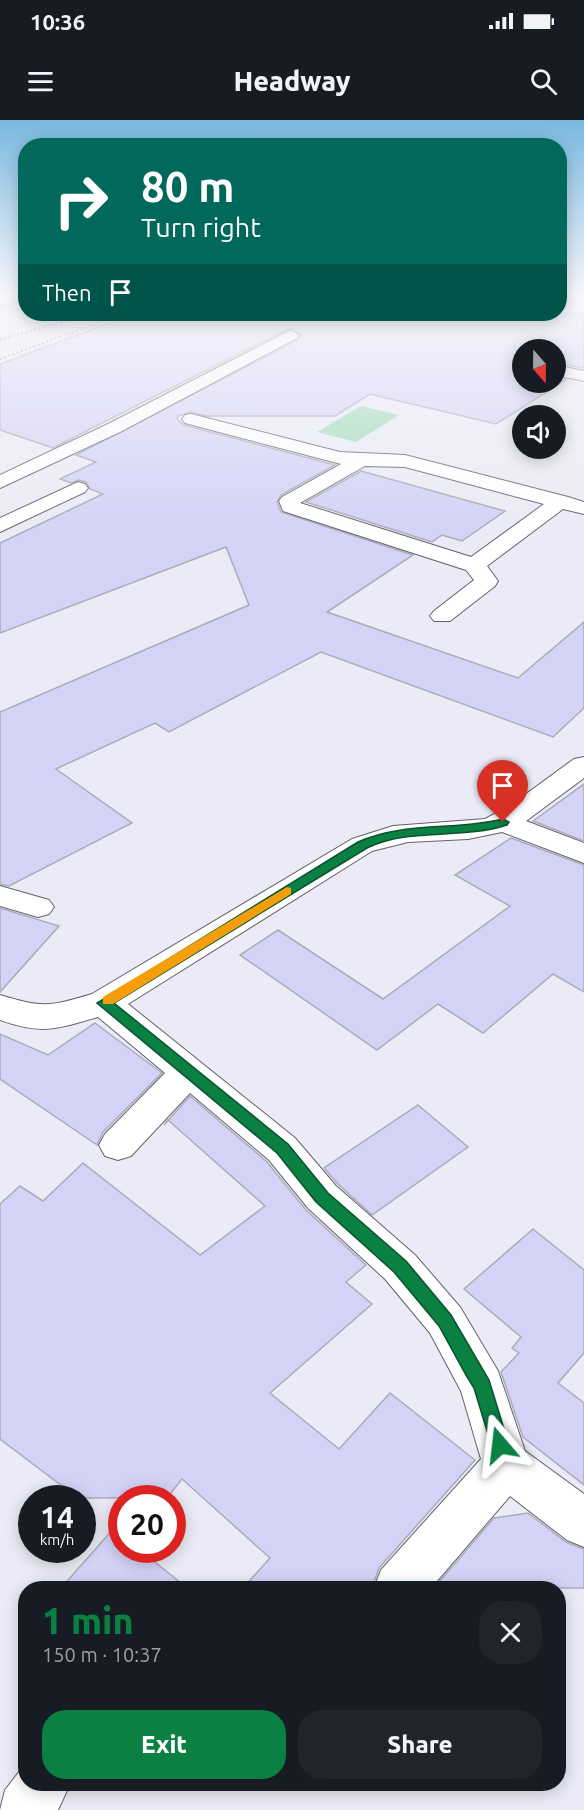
<!DOCTYPE html>
<html lang="en">
<head>
<meta charset="utf-8">
<style>
  body { margin:0; font-family:Ubuntu,sans-serif; background:#20242c; color:#f1f3f6; height:100vh; display:flex; flex-direction:column; font-size:22px; white-space:nowrap }
  * { box-sizing:border-box; margin:0 }
  p { font-size:20px; color:#9ea1a6 }
  .icon { flex:none; width:33px; height:33px; fill:none; stroke:currentColor; stroke-width:2; stroke-linecap:round; stroke-linejoin:round }
  .map { position:relative; flex:1; overflow:hidden }
  .panel { position:absolute; left:18px; top:1461px; width:548px; height:210px; display:flex; flex-direction:column; background:#171b24; border-radius:24px; box-shadow:0 3px 15px #0003 }
  .panel>* { flex:none }
  .banner { position:absolute; left:18px; top:18px; width:549px; height:183px; border-radius:24px; box-shadow:0 3px 15px #0003; background:#00695c; color:#fff; overflow:hidden }
  .needle { width:39px; rotate:160deg }
  .controls { position:absolute; left:512px; top:219px; display:grid; gap:12px }
  .controls a { display:grid; place-items:center; width:54px; height:54px; border-radius:50%; background:#171b24; box-shadow:0 3px 15px #0003; font-size:30px }
  .speed { position:absolute; left:18px; top:1365px; display:flex; gap:12px; font-size:30px; font-weight:700; text-align:center }
  .speed>* { display:grid; place-content:center; width:78px; height:78px; border-radius:50%; background:#171b24; box-shadow:0 3px 15px #0003; line-height:1 }
  .speed small { font-size:15px; font-weight:400 }
  .speed .limit { border:9px solid #d22; background:#fff; color:#111 }
  .pin { position:absolute; display:grid; place-items:center; width:51px; height:51px; color:#fff; margin:-62px -26px; border-radius:50% 50% 50% 0; rotate:-45deg; box-shadow:0 0 6px #0007 }
  .pin .icon { rotate:45deg }
  .me { position:absolute; width:66px; margin:-33px; rotate:343deg; stroke-linejoin:round; filter:drop-shadow(0 0 4px #0008) }
  .turn { display:flex; align-items:center; gap:21px; height:126px; padding:0 24px; font-size:27px }
  .turn .icon { width:78px; height:78px; stroke-width:2.5 }
  .turn b { display:block; font-size:42px; line-height:51px }
  .then { display:flex; align-items:center; height:57px; padding:0 24px; background:#0003; gap:12px; font-size:22px }
  .round { display:grid; place-items:center; flex:none; width:63px; height:63px; border-radius:24px; background:#20242c }
  .head { display:flex; align-items:center; justify-content:space-between; height:102px; padding:0 24px }
  h1 { font-size:36px; font-weight:800; line-height:45px; color:#0b8043 }
  .cta { display:flex; gap:12px; margin-top:auto; padding:12px 24px }
  .cta a { flex:1; height:69px; border-radius:24px; background:#0b8043; color:#fff; font-size:24px; font-weight:800; line-height:69px; text-align:center }
  .cta a+a { background:#20242c; color:#f1f3f6 }
  .status { display:flex; justify-content:space-between; align-items:center; height:42px; padding:0 30px; background:#171b24; direction:ltr }
  .status svg { height:16px; fill:currentColor }
  header { display:flex; justify-content:space-between; align-items:center; height:78px; padding:0 24px; background:#171b24; font-size:27px; font-weight:800 }
  .map>svg:first-child { display:block }
</style>
</head>
<body>
<div class="status"><b>10:36</b><svg viewBox="0 0 49 12"><path d="M0 12V9h3v3zM5 12V6h3v6zM10 12V3h3v9zM15 12V0h3v12zM26 1h20v11H26zM47 4h2v5h-2z"/></svg></div>
<header><svg class="icon" aria-label="menu" viewBox="0 0 24 24"><path d="M4 6h16M4 12h16M4 18h16"/></svg>Headway<svg class="icon" aria-label="search" viewBox="0 0 24 24"><circle cx="10" cy="10" r="6"/><path d="M15 15l6 6"/></svg></header>
<div class="map">
<svg width="584" height="1690" viewBox="0 0 584 1690">
  <rect width="100%" height="100%" fill="#ebebf7"/>
  <polygon fill="#a1dbb7" points="361,286 399,295 356,322 317,312"/>
  <g fill="#d4d2f6" stroke="#acabb7" stroke-width="1.5">
    <polygon points="133,194 584,194 584,248 555,243 555,230 522,230 522,262 555,262 555,257 566,260 496,304 370,274 335,296 206,296 191,292 178,296 177,299 184,305 335,345 281,375 277,382 281,392 413,435 327,492 518,558 584,502 584,588 553,617 321,532 169,612 155,603 56,649 132,703 9,766 0,764 0,592 249,485 226,427 0,513 0,423 103,374 90,369 86,362 79,360 71,363 60,359 96,342 76,335 298,220 301,215 290,208 53,328 0,310 0,244"/>
    <polygon points="361,351 447,375 505,391 462,421 442,415 432,422 306,382"/>
    <polygon points="584,664 584,721 533,701"/>
    <polygon points="511,718 584,745 584,872 553,854 483,913 438,884 377,930 240,835 278,810 383,879 510,786 455,755"/>
    <polygon points="0,788 59,806 0,872"/>
    <polygon points="95,903 162,953 103,1012 97,1025 0,959 0,914 48,935"/>
    <polygon points="190,976 267,1042 306,1090 366,1145 346,1162 372,1184 270,1273 339,1329 390,1273 475,1340 379,1448 372,1468 243,1468 270,1438 182,1359 167,1378 78,1378 0,1319 0,1084 20,1066 43,1081 83,1043 200,1135 265,1086 168,1000 164,1005"/>
    <polygon points="418,985 468,1027 372,1095 338,1064 324,1048"/>
    <polygon points="533,1109 584,1150 584,1233 558,1263 584,1283 584,1365 523,1317 501,1252 519,1233 512,1228 521,1217 464,1169"/>
    <polygon points="528,1393 566,1422 584,1429 584,1468 434,1468 494,1398"/>
    <polygon points="114,1408 122,1414 122,1430 140,1430 187,1468 61,1468"/>
  </g>
  <g fill="none" stroke-linecap="round" stroke-linejoin="round">
    <g stroke="#62616b" stroke-width="2">
      <g id="minor">
        <polygon points="26,174 26,181 0,186 0,178"/>
        <polygon points="291,210 299,215 297,218 120,312 0,368 0,355 108,304"/>
        <polygon points="555,245 584,251 584,261 555,255"/>
        <path d="M191,294l149,38 65,3 163,42 16,5v12l-21,-5 -76,57 11,15 -3,5 -45,35h-16l-4,-5 4,-5 40,-31 -8,-10 -183,-59 -4,-10 3,-4 59,-33 -156,-41 -3,-4 3,-4zM365,346l40,1 139,37 -73,53 -171,-54z"/>
        <polygon points="78,362 85,364 88,368 85,372 0,412 0,398"/>
        <path d="M584,637v21l-58,43 58,22v20l-82,-31 -34,7 -60,3 -36,9 -244,153 167,134 41,48 79,69 45,52 38,64 27,80 59,43v53l-17,-7 -57,-44 -79,92h-57l7,-18 100,-111 -20,-68 -31,-58 -45,-54 -77,-71 -39,-48 -79,-67 -59,63 -13,4 -13,-4 -6,-11 6,-11 60,-61 -67,-56c-41,12 -56,18 -98,3v-25c44,13 48,12 92,-1l260,-155 41,-13 92,-7 26,-14 63,-46z"/>
        <polygon points="0,766 49,780 54,787 49,794 38,797 0,786"/>
        <polygon points="26,1643 26,1664 70,1664 58,1690 0,1690 5,1670"/>
      </g>
    </g>
    <use href="#minor" fill="#fff" fill-rule="evenodd"/>
    <g stroke="#807f87" stroke-width="2" stroke-dasharray="1.5 3" stroke-linecap="butt">
      <polyline points="0,220 87,194"/>
      <polyline points="0,239 123,194"/>
    </g>
  </g>
  <linearGradient id="sky" x2="0" y2="1"><stop stop-color="#79b8e0"/><stop offset="0.42" stop-color="#f6f6fb"/><stop offset="1" stop-color="#f6f6fb" stop-opacity="0"/></linearGradient>
  <rect width="584" height="411" fill="url(#sky)"/>
  <path fill="#0b8043" stroke="#07532c" stroke-width="1.5" d="M503,699l6,3 -2,3c-46,15 -95,2 -140,23l-253,155 174,141 40,49 78,68 45,54 38,65 20,65 -2,6 -7,3 -7,-3 -19,-63 -8,-13 -27,-49 -45,-54 -78,-70 -39,-49 -180,-150 261,-161c47,-21 97,-11 145,-23z"/>
  <polygon fill="#f59e0b" points="287,767 291,768 291,774 113,884 103,884 103,877"/>
</svg>
<div class="controls">
<a><svg class="needle" viewBox="-14 -14 28 28"><path d="M0-13l5 13h-10z" fill="#e53935"/><path d="M0 13l5-13h-10z" fill="#9ea1a6"/></svg></a>
<a><svg class="icon" aria-label="sound" viewBox="0 0 24 24"><path d="M4 9h4l5-4v14l-5-4H4zM17 9q2 3 0 6"/></svg></a>
</div>
<div class="speed"><div>14<small>km/h</small></div><div class="limit">20</div></div>
<div class="pin" style="left:503px;top:702px;background:#d93025"><svg class="icon" aria-label="arrive" viewBox="0 0 24 24"><path d="M6 21V4h12l-3 4 3 4H6"/></svg></div>
<svg class="me" style="left:500px;top:1325px" viewBox="-20 -20 40 40"><path d="M0-17L14 15 0 8-14 15z" fill="#0b8043" stroke="#fff" stroke-width="4"/></svg>
<div class="banner">
<div class="turn"><svg class="icon" aria-label="right" viewBox="0 0 24 24"><path d="M7 20v-9h11M14 6l5 5-5 5"/></svg><div><b>80 m</b>Turn right</div></div>
<div class="then">Then<svg class="icon" aria-label="arrive" viewBox="0 0 24 24"><path d="M6 21V4h12l-3 4 3 4H6"/></svg></div>
</div>
<section class="panel">
<div class="head"><div><h1>1 min</h1><p>150 m · 10:37</p></div><a class="round"><svg class="icon" aria-label="close" viewBox="0 0 24 24"><path d="M6 6l12 12M18 6L6 18"/></svg></a></div>
<div class="cta"><a>Exit</a><a>Share</a></div>
</section>
</div>
</body>
</html>
